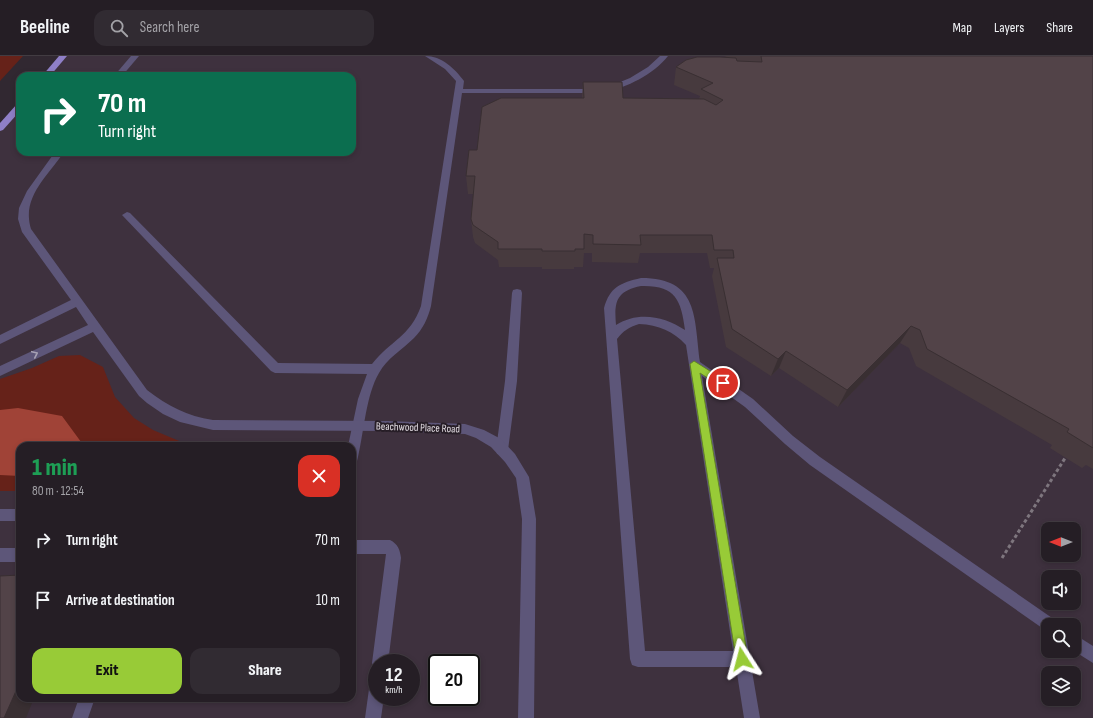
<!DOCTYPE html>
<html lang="en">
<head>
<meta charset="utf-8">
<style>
  body { margin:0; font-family:"Sofia Sans Condensed",sans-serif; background:#312b32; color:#f1f3f6; height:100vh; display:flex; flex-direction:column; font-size:15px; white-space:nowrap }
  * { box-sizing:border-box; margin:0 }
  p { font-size:13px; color:#a3a2a7 }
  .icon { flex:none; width:22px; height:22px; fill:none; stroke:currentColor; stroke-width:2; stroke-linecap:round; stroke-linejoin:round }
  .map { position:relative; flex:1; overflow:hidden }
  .sheet { position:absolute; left:16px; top:386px; width:340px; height:260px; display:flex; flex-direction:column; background:#251e25; border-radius:12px; box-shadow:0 2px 6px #0003,0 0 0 1px #423c42 }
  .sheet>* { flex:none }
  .top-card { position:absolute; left:16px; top:16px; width:340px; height:84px; border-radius:12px; box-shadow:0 2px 6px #0003,0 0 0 1px #423c42; background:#0b6e4f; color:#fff; overflow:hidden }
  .needle { width:26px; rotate:270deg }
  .fabs { position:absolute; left:1041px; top:466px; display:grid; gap:8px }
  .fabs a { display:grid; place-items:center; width:40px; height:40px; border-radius:8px; background:#251e25; box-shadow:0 2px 6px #0003,0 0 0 1px #423c42; font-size:20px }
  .speed { position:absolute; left:368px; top:598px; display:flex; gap:8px; font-size:20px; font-weight:700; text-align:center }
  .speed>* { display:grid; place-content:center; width:52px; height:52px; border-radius:50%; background:#251e25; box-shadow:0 2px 6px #0003,0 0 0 1px #423c42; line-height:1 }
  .speed small { font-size:10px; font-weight:400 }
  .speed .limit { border:2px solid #111; border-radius:6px; background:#fff; color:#111 }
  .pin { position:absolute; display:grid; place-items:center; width:34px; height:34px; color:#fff; margin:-17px; border:2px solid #fff; border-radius:50%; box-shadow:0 1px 4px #0007 }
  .me { position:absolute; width:44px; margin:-22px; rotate:351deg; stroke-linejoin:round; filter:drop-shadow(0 0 3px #0008) }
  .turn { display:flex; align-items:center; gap:14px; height:84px; padding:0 16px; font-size:18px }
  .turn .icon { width:52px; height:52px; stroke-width:2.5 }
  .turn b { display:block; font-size:28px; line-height:34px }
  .round { display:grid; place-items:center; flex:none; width:42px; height:42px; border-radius:12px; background:#312b32 }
  .head { display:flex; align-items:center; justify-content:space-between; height:68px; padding:0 16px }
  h1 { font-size:24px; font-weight:800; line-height:30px; color:#1e9e55 }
  .cta { display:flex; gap:8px; margin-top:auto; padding:8px 16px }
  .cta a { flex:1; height:46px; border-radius:12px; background:#98cb37; color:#111; font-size:16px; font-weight:800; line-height:46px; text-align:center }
  .cta a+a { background:#312b32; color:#f1f3f6 }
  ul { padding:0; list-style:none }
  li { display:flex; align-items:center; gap:12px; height:60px; padding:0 16px }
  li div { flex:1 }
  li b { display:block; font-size:15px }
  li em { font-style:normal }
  header { display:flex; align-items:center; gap:24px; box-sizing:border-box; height:56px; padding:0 20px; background:#251e25; border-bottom:1px solid #423c42 }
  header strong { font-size:19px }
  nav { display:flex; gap:22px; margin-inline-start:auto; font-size:14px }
  .search { width:280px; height:36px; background:#312b32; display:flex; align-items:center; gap:10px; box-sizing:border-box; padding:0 14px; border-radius:12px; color:#a3a2a7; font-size:15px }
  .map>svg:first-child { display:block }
</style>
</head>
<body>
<header>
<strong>Beeline</strong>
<div class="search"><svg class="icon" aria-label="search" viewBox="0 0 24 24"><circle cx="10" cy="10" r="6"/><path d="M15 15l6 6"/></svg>Search here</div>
<nav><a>Map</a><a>Layers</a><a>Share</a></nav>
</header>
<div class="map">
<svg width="1093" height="662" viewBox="0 0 1093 662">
  <rect width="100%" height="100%" fill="#312831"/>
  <path fill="#3e313e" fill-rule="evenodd" d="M63,0h1030v662h-1093v-590l20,-23v47h332v-76h-306zM20,390h332v252h-332zM1048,473h26v26h-26zM1048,521h26v26h-26zM1048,569h26v26h-26zM377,607h34v34h-34zM437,607h34v34h-34zM1048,617h26v26h-26z"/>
  <g fill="#662219">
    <polygon points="0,0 23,0 0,25"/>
    <polygon points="80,299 103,311 115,341 134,362 153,374 184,387 211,389 276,390 20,390 20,435 0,435 0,323 32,312 59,300"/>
  </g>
  <polygon fill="#a04337" points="18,352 62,360 84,390 20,390 20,420 0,419 0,354"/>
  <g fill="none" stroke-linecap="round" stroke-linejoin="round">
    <polyline stroke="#7e767e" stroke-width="3" stroke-dasharray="3.5 2.5" stroke-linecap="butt" points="1002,502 1067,399"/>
    <g fill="#5d5679" fill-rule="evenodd">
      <path d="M425,0c17,0 29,12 39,25l-1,8h140l27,-11 18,-11 12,-11h8c-15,19 -41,31 -64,37h-142l-31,213c-3,12 -8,23 -17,32 -12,12 -27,20 -35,35 -13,22 -15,58 -21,84l-1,4 -5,2v-17h-4l10,-47 9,-25 -92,-1 -4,-2 -149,-156 5,-3 3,1 148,150 94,1c18,-23 38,-27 49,-58l35,-225 -11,-12z"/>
      <path d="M641,222c58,0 53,39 59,84l53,37 40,37 27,21 235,163 3,5h-10v7l-3,-2 -235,-165 -25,-21 -40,-37 -43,-31 58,342h-16l-8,-51h-98l-6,-2 -2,-6 -26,-351c6,-21 16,-25 37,-30zM641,230c34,-1 40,13 44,44 -21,-14 -47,-19 -69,-5 -2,-23 0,-34 25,-39zM639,268c20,1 34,7 47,21l47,306h-88l-28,-312c6,-8 12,-12 22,-15z"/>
      <polygon points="517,233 521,234 522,237 517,325 508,394 507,398 502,399 497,398 496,394 505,325 512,237 513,234"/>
      <rect x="0" y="453" width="20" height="12"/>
      <path d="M352,484h38c8,4 10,10 11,18l-13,105h-11v7l-3,-1 -2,-6 14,-109h-34z"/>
      <rect x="0" y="492" width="20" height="14"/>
      <polygon points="1074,578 1093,590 1093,607 1074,595"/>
      <polygon points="377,625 377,641 384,641 381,662 365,662 369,633 371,627"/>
      <polygon points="79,642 95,642 88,662 72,662"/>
    </g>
    <g fill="#5d5679" fill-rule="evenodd">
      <polygon points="131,0 139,0 122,20 114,20"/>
      <path d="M55,96h9c-16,24 -43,45 -33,77l116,161c21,16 40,26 66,30l174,1 78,3 19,6 17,9 14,15 14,23 7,42 -2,199h-16l4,-199 -6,-41 -11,-16 -14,-15 -15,-9 -11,-4 -78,-3 -174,-1 -33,-8 -17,-8 -16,-11 -8,-7 -46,-64 -93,44v-10l88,-41 -12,-18 -76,37v-9l71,-35 -49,-68 -4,-13 1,-11 8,-17z"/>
    </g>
    <g fill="#8f7fc7" fill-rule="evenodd">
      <polygon points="59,0 67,0 50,20 42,20"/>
      <polygon points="17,48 20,48 20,55 3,74 0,75 0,67"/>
    </g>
  </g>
  <polygon fill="#473a3e" points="724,0 1093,0 1093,413 1086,409 1082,412 1050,392 1052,389 916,310 909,292 900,287 838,351 779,312 771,320 726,291 712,220 714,212 710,212 707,197 640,197 638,207 592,206 592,197 584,197 583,211 574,211 574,213 542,213 542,211 499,211 498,204 475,187 473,181 471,163 473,138 468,138 466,120 477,94 582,42 583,26 623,42 699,43 700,40 674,29 676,11 729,2"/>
  <g fill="#392f32">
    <polygon points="911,270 900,287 838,351 847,334"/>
    <polygon points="786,295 779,312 771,320 778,303"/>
    <polygon points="20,626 20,642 34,642 26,662 4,662"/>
  </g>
  <g fill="#524348" stroke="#392f32">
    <polygon points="761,0 1093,0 1093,392 1067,376 1069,373 927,293 920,274 911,270 847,334 786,295 778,303 732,273 717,202 734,202 733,194 714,194 712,179 640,179 641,189 593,188 593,179 584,178 584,193 575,193 575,195 542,195 542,193 498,193 498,186 473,169 471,163 475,120 466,120 469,94 477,94 482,51 501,42 584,42 583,26 622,26 623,42 704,43 716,49 723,44 701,33 713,27 676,11 686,4 697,1 720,1 736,2 737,5 762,6"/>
    <polygon points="20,519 20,626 4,662 0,662 0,520"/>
  </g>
  <defs><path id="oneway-chevron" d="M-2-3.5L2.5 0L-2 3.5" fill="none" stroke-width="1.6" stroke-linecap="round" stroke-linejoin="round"/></defs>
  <use stroke="#a7a1b4" href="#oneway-chevron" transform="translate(35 298) rotate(-25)"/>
  <polygon fill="#98cb37" stroke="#638424" points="694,305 726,325 727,327 726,330 720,330 700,317 748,603 746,607 742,609 738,607 736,603 690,308"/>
  <g text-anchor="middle" stroke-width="4" stroke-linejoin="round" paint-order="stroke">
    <g font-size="11" fill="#e4dee4" stroke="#271e27">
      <text transform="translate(418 371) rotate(2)" y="4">Beachwood Place Road</text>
    </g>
  </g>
</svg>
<div class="fabs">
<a><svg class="needle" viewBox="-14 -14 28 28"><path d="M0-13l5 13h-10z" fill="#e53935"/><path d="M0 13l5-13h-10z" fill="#a3a2a7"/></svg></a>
<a><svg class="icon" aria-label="sound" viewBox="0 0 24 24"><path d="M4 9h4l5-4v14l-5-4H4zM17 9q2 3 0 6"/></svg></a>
<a><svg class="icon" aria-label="search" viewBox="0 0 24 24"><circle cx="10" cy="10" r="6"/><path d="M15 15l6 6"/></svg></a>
<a><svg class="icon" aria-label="layers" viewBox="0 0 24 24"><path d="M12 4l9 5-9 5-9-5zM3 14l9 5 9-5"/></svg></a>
</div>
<div class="speed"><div>12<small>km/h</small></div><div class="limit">20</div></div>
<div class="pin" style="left:723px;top:327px;background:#d93025"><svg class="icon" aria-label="arrive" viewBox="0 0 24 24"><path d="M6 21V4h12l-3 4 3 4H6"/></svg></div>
<svg class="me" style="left:742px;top:603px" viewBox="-20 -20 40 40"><path d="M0-17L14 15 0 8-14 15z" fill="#98cb37" stroke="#fff" stroke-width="4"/></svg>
<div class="top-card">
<div class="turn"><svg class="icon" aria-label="right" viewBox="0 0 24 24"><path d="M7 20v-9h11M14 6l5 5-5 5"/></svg><div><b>70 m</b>Turn right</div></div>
</div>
<section class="sheet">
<div class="head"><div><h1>1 min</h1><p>80 m · 12:54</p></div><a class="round" style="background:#d93025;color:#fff"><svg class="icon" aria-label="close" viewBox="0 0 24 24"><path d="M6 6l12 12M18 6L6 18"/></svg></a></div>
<ul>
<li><svg class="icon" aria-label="right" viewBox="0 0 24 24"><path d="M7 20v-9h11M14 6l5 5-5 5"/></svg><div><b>Turn right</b></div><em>70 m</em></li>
<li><svg class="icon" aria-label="arrive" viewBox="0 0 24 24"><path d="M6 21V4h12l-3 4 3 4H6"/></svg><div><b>Arrive at destination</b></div><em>10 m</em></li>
</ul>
<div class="cta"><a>Exit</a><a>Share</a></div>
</section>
</div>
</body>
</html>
